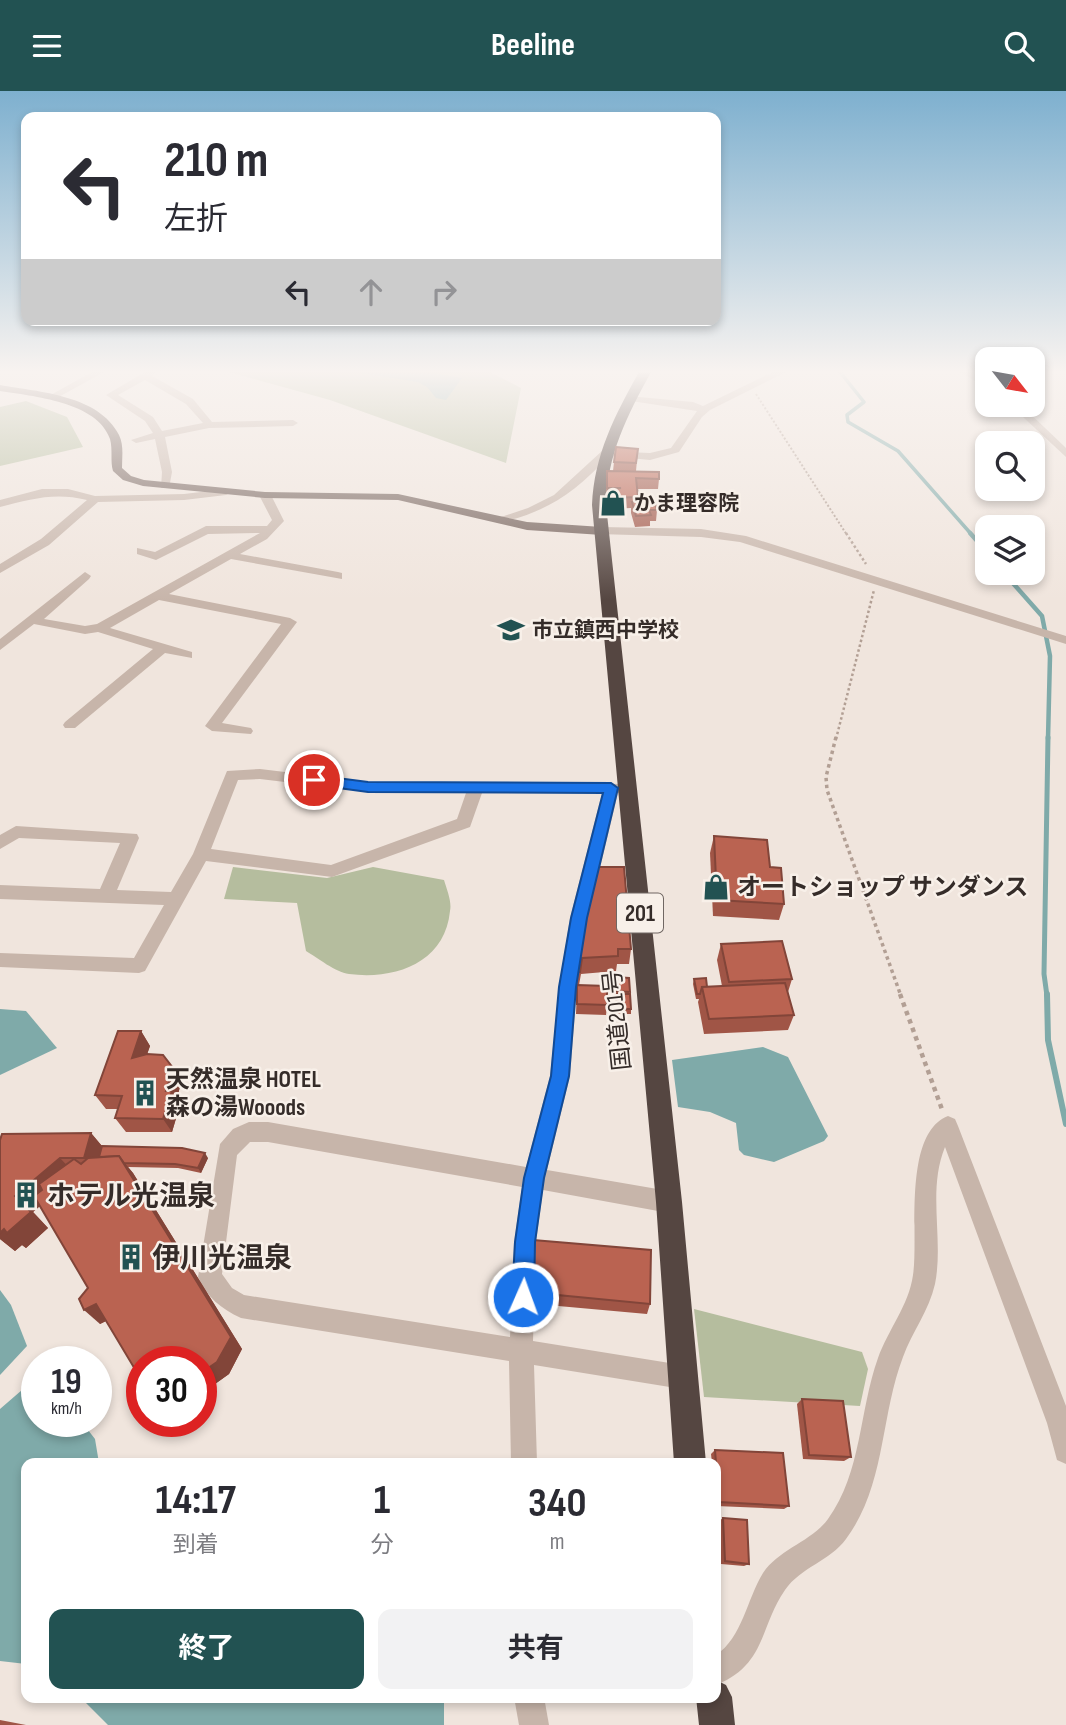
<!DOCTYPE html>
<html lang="ja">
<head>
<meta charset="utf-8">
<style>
  body { margin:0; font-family:"Sofia Sans Condensed","Noto Sans JP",sans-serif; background:#f2f2f3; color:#2b2b33; height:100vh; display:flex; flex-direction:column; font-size:26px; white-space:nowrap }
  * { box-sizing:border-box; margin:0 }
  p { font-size:23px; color:#7c7c81 }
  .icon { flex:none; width:38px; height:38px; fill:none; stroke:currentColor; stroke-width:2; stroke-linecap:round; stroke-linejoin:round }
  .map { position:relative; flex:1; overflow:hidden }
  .sheet { position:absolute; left:21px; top:1367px; width:700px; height:245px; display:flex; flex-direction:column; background:#fff; border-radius:14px; box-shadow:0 4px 10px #0003 }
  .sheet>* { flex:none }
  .top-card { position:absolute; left:21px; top:21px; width:700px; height:214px; border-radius:14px; box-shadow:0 4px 10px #0003; background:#fff; color:#2b2b33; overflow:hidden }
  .needle { width:46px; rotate:121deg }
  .controls { position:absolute; left:975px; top:256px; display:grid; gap:14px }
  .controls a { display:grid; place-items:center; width:70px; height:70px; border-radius:14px; background:#fff; box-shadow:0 4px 10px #0003; font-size:35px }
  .speed { position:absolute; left:21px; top:1255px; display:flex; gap:14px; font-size:35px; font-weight:700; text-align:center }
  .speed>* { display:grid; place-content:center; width:91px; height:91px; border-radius:50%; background:#fff; box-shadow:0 4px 10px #0003; line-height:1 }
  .speed small { font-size:18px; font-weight:400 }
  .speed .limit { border:10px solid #d22; background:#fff; color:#111 }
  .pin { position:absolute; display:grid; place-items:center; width:60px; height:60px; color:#fff; margin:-30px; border:4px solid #fff; border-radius:50%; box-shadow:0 2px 7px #0007 }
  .me { position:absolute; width:77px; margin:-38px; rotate:2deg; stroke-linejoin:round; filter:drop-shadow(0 0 5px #0008) }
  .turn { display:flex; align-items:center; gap:24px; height:147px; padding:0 28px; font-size:32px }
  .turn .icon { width:91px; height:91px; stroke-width:2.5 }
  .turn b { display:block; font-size:49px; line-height:60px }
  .lanes { display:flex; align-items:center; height:66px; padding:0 28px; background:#0003; justify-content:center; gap:35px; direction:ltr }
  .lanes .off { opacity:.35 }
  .eta { display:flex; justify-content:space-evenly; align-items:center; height:119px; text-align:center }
  .eta b { font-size:42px; font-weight:700; line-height:49px }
  .primary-button { display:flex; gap:14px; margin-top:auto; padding:14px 28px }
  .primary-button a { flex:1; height:80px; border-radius:14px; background:#225252; color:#fff; font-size:28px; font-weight:700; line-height:80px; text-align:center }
  .primary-button a+a { background:#f2f2f3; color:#2b2b33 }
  header { display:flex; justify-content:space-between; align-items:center; height:91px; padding:0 28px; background:#225252; color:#fff; font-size:32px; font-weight:700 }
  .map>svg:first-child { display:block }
</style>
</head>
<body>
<header><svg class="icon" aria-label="menu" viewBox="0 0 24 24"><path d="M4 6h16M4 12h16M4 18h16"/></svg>Beeline<svg class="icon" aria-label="search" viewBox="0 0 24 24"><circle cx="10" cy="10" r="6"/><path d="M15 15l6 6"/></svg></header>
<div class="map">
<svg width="1066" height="1634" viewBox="0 0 1066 1634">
  <rect width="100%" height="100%" fill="#f0e5dd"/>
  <g fill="#b5bd9e">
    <polygon points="229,281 490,281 521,297 506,372 330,309"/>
    <polygon points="26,310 67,326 83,356 0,375 0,316"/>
    <path d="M233,776l94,11 46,-11 71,13c3,10 8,22 6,31 -5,52 -55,69 -101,63 -14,-2 -31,-16 -43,-23l-9,-48 -73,-4z"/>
    <polygon points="694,1218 862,1261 868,1278 860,1315 704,1306"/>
  </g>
  <g fill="#7faaa9">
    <polygon points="355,281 425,281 462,287 446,309 436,307 427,296 418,291"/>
    <polygon points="0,918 26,920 57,957 0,984"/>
    <polygon points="763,956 788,966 828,1045 824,1050 774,1071 744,1064 739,1059 736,1032 710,1021 678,1016 672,969"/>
    <polygon points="0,1199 11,1214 27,1255 0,1284"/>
    <polygon points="37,1286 37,1330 81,1330 95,1348 99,1372 26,1372 26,1573 0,1570 0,1318"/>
    <polygon points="81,1607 444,1607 444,1634 108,1634"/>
  </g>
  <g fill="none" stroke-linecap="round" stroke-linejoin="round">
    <polyline stroke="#7faaa9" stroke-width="3.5" points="840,281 864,311 847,324 848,331 898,360 972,444"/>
    <g stroke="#7faaa9" stroke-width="4.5">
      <polyline points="970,442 987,461"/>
      <polyline points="1003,481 1042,525 1050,565 1048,648"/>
    </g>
    <polyline stroke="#7faaa9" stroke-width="5" points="1047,905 1044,883 1048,646"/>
    <polyline stroke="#7faaa9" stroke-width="6" points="1047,903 1048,949 1066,1033"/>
    <polyline stroke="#b29f94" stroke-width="2" stroke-dasharray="2 2" stroke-linecap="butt" points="756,303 847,444"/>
    <g stroke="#b29f94" stroke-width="2.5" stroke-dasharray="2.5 2.5" stroke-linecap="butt">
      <polyline points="846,442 866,473"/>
      <polyline points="836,648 874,499"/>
    </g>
    <polyline stroke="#b29f94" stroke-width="3.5" stroke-dasharray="3.5 3.5" stroke-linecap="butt" points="836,646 826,686 827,699 901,905"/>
    <polyline stroke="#b29f94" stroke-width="4.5" stroke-dasharray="4.5 4.5" stroke-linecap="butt" points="900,903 943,1021"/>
    <g fill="#c7b5aa" fill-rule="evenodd">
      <polygon points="92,281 104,281 55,308 47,306"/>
      <path d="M145,281h11l-4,4 41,23 19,23 81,-2 5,3 -5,3 -84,2 -44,9 7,35 -3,16h-8l1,-16 -7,-33 -19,4 -5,-3 22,-7 -8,-12 -39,-26zM145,289l41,24 17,19 -41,8 -9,-14 -35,-22z"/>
      <path d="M773,281h13l-76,38 -8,7 -23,35 -29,8 -41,-4c-35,37 -61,56 -111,67l-6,-3 36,-12 26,-13 48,-44 48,2 21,-5 26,-37 -66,-10 -5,-3 2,-2 65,6 10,4z"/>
      <polygon points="960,281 972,281 987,290 987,297"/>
      <polygon points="1009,313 1020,313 1066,357 1066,366"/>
      <path d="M42,398h26l27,7 89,-2 42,-5 6,3 -6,3 -42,5 -86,2 -49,43 -49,28v-9l41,-25 46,-39c-32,-8 -56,-1 -87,7v-7z"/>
      <polygon points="265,401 271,404 284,430 267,448 240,463 338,481 342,482 342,488 231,468 169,503 290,527 297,531 222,632 251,637 253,640 251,643 212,640 205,635 281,533 159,509 110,537 192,561 192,567 165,562 75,637 65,637 63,634 65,631 153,558 98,541 85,543 34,533 0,559 0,548 85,481 91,485 89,488 44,528 85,535 97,533 260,442 208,443 156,469 137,463 137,457 155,461 206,435 267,435 272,429 259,404"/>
      <polygon points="602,436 701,438 746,445 1066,545 1066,553 740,451 701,446 598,443 596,440"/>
      <path d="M260,678l108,13 265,2 2,4 -2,4 -15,1 -30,125 -11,69 -7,89 -23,94 122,21 8,3 3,8 -3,8 -8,3 -126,-23 -7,52 -3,99 149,24 9,3 3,9 -3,9 -9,3 -148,-24 3,98h-26l-2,-102 -268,-43c-20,-9 -34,-21 -43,-41l22,-133 13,-15 16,-7h19l258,45 24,-91 9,-89 11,-69 32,-125h-120l-12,34 -138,50 -126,-16 -61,110 -6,2 -139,-6v-14l134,5 30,-53 -164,-6v-14l100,4 20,-46 -101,-5 -19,11v-14l16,-9 121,8 2,4 -22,52 54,2 22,-38 34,-83zM260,688l108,13 98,1 -9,26 -126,46 -120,-16 27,-69zM250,1051h18l254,45 -8,55 -4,95 -266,-42 -12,-7 -10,-14 15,-119z"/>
      <path d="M948,1025l7,3 3,7 108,280v58l-9,-4 -10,-37 -102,-276c-18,44 -1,92 -10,137 -6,27 -23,48 -32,73 -23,60 -17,128 -57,182 -16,22 -45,28 -61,51 -26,38 -19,75 -69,95v-30c26,-17 31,-56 47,-82 16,-24 48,-31 65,-54 34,-47 31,-108 50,-161 10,-28 31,-53 35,-83 6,-38 -11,-141 35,-159z"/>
      <polygon points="514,1606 544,1606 549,1634 519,1634"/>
    </g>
    <path fill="#75625b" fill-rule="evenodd" d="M0,294c39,7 99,10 119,50 5,10 3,22 3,33l9,8 13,4 121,12 133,2 129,28 75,5 6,4 -6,4 -75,-5 -129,-30 -133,-2 -122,-12 -20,-6 -10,-9c-3,-10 0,-21 -3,-32 -12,-37 -78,-43 -110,-48z"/>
    <g fill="#554641" fill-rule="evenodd">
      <path d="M639,281h12c-24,44 -44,83 -45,133l76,697 24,261h-32l-18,-261 -64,-697c2,-50 23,-90 47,-133z"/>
      <polygon points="716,1589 726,1594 732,1606 735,1634 699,1634 696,1606 716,1606"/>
    </g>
  </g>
  <g fill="#a05546">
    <polygon points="638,358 636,380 659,388 658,398 637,398 637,410 657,419 656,430 650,430 650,435 635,436 631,422 631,417 609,418 607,408 606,408 607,380 613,380 614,371"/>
    <polygon points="714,745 770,776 784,813 779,829 713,825 710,762"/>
    <polygon points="591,776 631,858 629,873 617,873 616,880 581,883 579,894 607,914 606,924 576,923 577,897 571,896 572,881"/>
    <polygon points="721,853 792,888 788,901 794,924 788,939 704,943 698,911 699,908 696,908 693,893 694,888 707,896 722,895 717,869"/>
    <polygon points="629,887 629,903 631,918 631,923 616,923 615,905 613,905 613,891"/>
    <polygon points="141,940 150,955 147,963 181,991 177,1008 180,1014 172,1041 126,1041 115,1027 118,1018 106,1018 95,1004"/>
    <polygon points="91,1042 102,1055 208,1067 201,1082 178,1077 128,1076 133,1082 242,1258 229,1283 201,1303 201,1270 106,1230 100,1233 88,1197 40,1115 33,1121 48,1137 26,1157 22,1154 15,1160 0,1148 0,1049"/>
    <polygon points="533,1149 650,1213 647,1223 536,1213 537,1200 530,1200"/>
    <polygon points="802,1308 851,1366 844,1370 803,1368 797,1313"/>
    <polygon points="715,1359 789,1415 784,1418 716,1415 716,1372 712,1372 711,1363"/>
    <polygon points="723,1427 749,1473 744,1475 721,1473 719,1430"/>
    <polygon points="0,1629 26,1634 0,1634"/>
  </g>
  <g fill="#824539">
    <polygon points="141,940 150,955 141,981 132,967"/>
    <polygon points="173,977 181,991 177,1008 180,1014 172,1041 163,1028 166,1000"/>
    <polygon points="91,1042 106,1060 99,1084 84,1067"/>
    <polygon points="205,1062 208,1067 201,1082 198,1077"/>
    <polygon points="119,1065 133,1082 242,1258 229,1283 201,1303 201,1282"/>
    <polygon points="60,1067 76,1084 33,1121 48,1137 26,1157 22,1154 15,1160 0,1148 0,1142 15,1105"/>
    <polygon points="96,1213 112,1227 100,1233 84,1219"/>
  </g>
  <g fill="#ba6351" stroke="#824539" stroke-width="2">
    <polygon points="616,356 638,358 636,372 614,371"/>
    <polygon points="607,380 659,381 659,388 636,387 638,406 609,407 608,399 621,397 607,397"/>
    <polygon points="654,409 657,419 649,419 651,424 636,425 632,411"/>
    <polygon points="714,745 767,749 770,776 781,777 784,813 717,809"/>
    <polygon points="591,776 624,776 631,858 618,858 618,865 582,867 580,881 572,881"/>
    <polygon points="782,850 792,888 729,891 721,853"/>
    <polygon points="613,886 629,887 630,901 613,900"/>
    <polygon points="706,887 707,896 702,896 700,903 697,903 694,888"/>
    <polygon points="785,892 794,924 709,928 702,896"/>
    <polygon points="577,894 607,895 607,914 577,913"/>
    <polygon points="616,903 630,903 631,918 617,918"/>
    <polygon points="118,940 141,940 132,967 147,963 163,964 173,977 166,1000 172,1000 163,1028 115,1027 122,1005 95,1004"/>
    <polygon points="91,1042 84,1067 60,1067 15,1105 31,1121 7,1142 4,1138 0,1142 0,1049 2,1043"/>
    <polygon points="102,1055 182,1057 205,1062 198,1077 175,1073 124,1072 119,1065 99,1066"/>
    <polygon points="119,1065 231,1246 217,1271 201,1282 201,1270 142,1270 142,1290 96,1213 84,1219 79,1208 88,1197 34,1105 42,1099 39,1093 74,1068 81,1073 88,1067"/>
    <polygon points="533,1149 651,1159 650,1213 537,1202 538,1190 530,1189"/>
    <polygon points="802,1308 843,1310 851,1366 809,1364"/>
    <polygon points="715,1359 783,1362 789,1415 719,1411"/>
    <polygon points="723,1427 747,1429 749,1473 725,1470"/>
  </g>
  <linearGradient id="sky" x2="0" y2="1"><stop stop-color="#7eb0cf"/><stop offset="0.55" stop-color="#f8f3f0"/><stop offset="1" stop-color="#f8f3f0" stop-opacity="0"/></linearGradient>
  <rect width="1066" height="510" fill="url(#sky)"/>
  <polygon fill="#1a73e8" stroke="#114b97" stroke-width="2" points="314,684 368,691 611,692 618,697 587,827 576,896 569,985 544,1087 535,1151 534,1206 531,1213 523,1217 516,1213 512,1206 515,1151 524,1087 551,985 559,896 571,827 603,702 368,701 309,693 307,689"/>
  <defs>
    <g id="shop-bare" transform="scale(2.1)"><path d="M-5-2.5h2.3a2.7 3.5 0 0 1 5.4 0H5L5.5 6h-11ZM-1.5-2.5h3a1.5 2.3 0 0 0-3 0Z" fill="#225252" stroke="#f8f0e9" stroke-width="2.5" paint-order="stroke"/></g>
    <g id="school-bare" transform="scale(2.1)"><path d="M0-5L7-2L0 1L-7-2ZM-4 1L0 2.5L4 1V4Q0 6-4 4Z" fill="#225252" stroke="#f8f0e9" stroke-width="2.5" paint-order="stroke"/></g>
    <g id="building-bare" transform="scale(2.1)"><path d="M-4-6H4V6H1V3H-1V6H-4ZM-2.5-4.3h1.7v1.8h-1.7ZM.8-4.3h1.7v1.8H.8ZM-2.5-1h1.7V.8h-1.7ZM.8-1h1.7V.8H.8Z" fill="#225252" stroke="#f8f0e9" stroke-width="2.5" paint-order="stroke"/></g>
  </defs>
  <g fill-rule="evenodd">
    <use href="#shop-bare" x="613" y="412"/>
    <use href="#school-bare" x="511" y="539"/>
    <use href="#shop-bare" x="716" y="796"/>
    <use href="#building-bare" x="145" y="1002"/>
    <use href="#building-bare" x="26" y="1104"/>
    <use href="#building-bare" x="131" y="1166"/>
  </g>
  <g text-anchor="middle" stroke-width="5" stroke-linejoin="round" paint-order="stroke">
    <g font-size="21" font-weight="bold" fill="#352c29" stroke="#f8f0e9" text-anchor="start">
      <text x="634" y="419">かま理容院</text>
      <text x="532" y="546">市立鎮西中学校</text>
    </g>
    <rect fill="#f8f0e9" stroke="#706763" stroke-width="2" x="617" y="802.5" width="46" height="39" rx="5"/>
    <g font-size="23" font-weight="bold" fill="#352c29">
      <text x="640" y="830">201</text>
    </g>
    <g font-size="24" font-weight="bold" fill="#352c29" stroke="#f8f0e9" text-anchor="start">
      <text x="737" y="804">オートショップ サンダンス</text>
      <text x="166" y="996">天然温泉 HOTEL<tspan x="166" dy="28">森の湯Wooods</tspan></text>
    </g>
    <g font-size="24" fill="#352c29" stroke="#f8f0e9">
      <text transform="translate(617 929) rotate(-96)" y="8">国道201号</text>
    </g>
    <g font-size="28" font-weight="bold" fill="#352c29" stroke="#f8f0e9" text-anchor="start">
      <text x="47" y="1114">ホテル光温泉</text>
      <text x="152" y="1176">伊川光温泉</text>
    </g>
  </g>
</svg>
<div class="controls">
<a><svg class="needle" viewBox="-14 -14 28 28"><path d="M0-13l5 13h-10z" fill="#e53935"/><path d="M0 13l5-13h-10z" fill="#7c7c81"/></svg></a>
<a><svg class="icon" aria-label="search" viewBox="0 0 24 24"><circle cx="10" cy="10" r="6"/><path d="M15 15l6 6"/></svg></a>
<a><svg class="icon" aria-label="layers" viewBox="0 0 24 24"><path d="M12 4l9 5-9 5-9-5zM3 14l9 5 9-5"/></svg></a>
</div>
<div class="speed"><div>19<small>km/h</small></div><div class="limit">30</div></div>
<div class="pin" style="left:314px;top:689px;background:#d93025"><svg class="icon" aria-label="arrive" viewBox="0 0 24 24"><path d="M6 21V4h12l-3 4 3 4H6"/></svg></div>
<svg class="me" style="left:523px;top:1206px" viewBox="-20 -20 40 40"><circle r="17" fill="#1a73e8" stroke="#fff" stroke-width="3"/><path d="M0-11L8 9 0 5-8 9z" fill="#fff"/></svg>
<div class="top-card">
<div class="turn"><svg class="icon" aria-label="left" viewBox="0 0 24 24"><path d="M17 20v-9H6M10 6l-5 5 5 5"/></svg><div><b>210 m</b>左折</div></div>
<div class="lanes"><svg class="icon" aria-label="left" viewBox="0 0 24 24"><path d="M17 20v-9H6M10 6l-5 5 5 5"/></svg><svg class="icon off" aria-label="ahead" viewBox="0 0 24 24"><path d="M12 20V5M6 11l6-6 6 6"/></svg><svg class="icon off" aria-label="right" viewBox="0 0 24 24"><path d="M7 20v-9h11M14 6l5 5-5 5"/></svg></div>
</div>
<section class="sheet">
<div class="eta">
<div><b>14:17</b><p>到着</p></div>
<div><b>1</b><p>分</p></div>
<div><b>340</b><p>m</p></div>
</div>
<div class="primary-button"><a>終了</a><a>共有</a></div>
</section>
</div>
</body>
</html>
